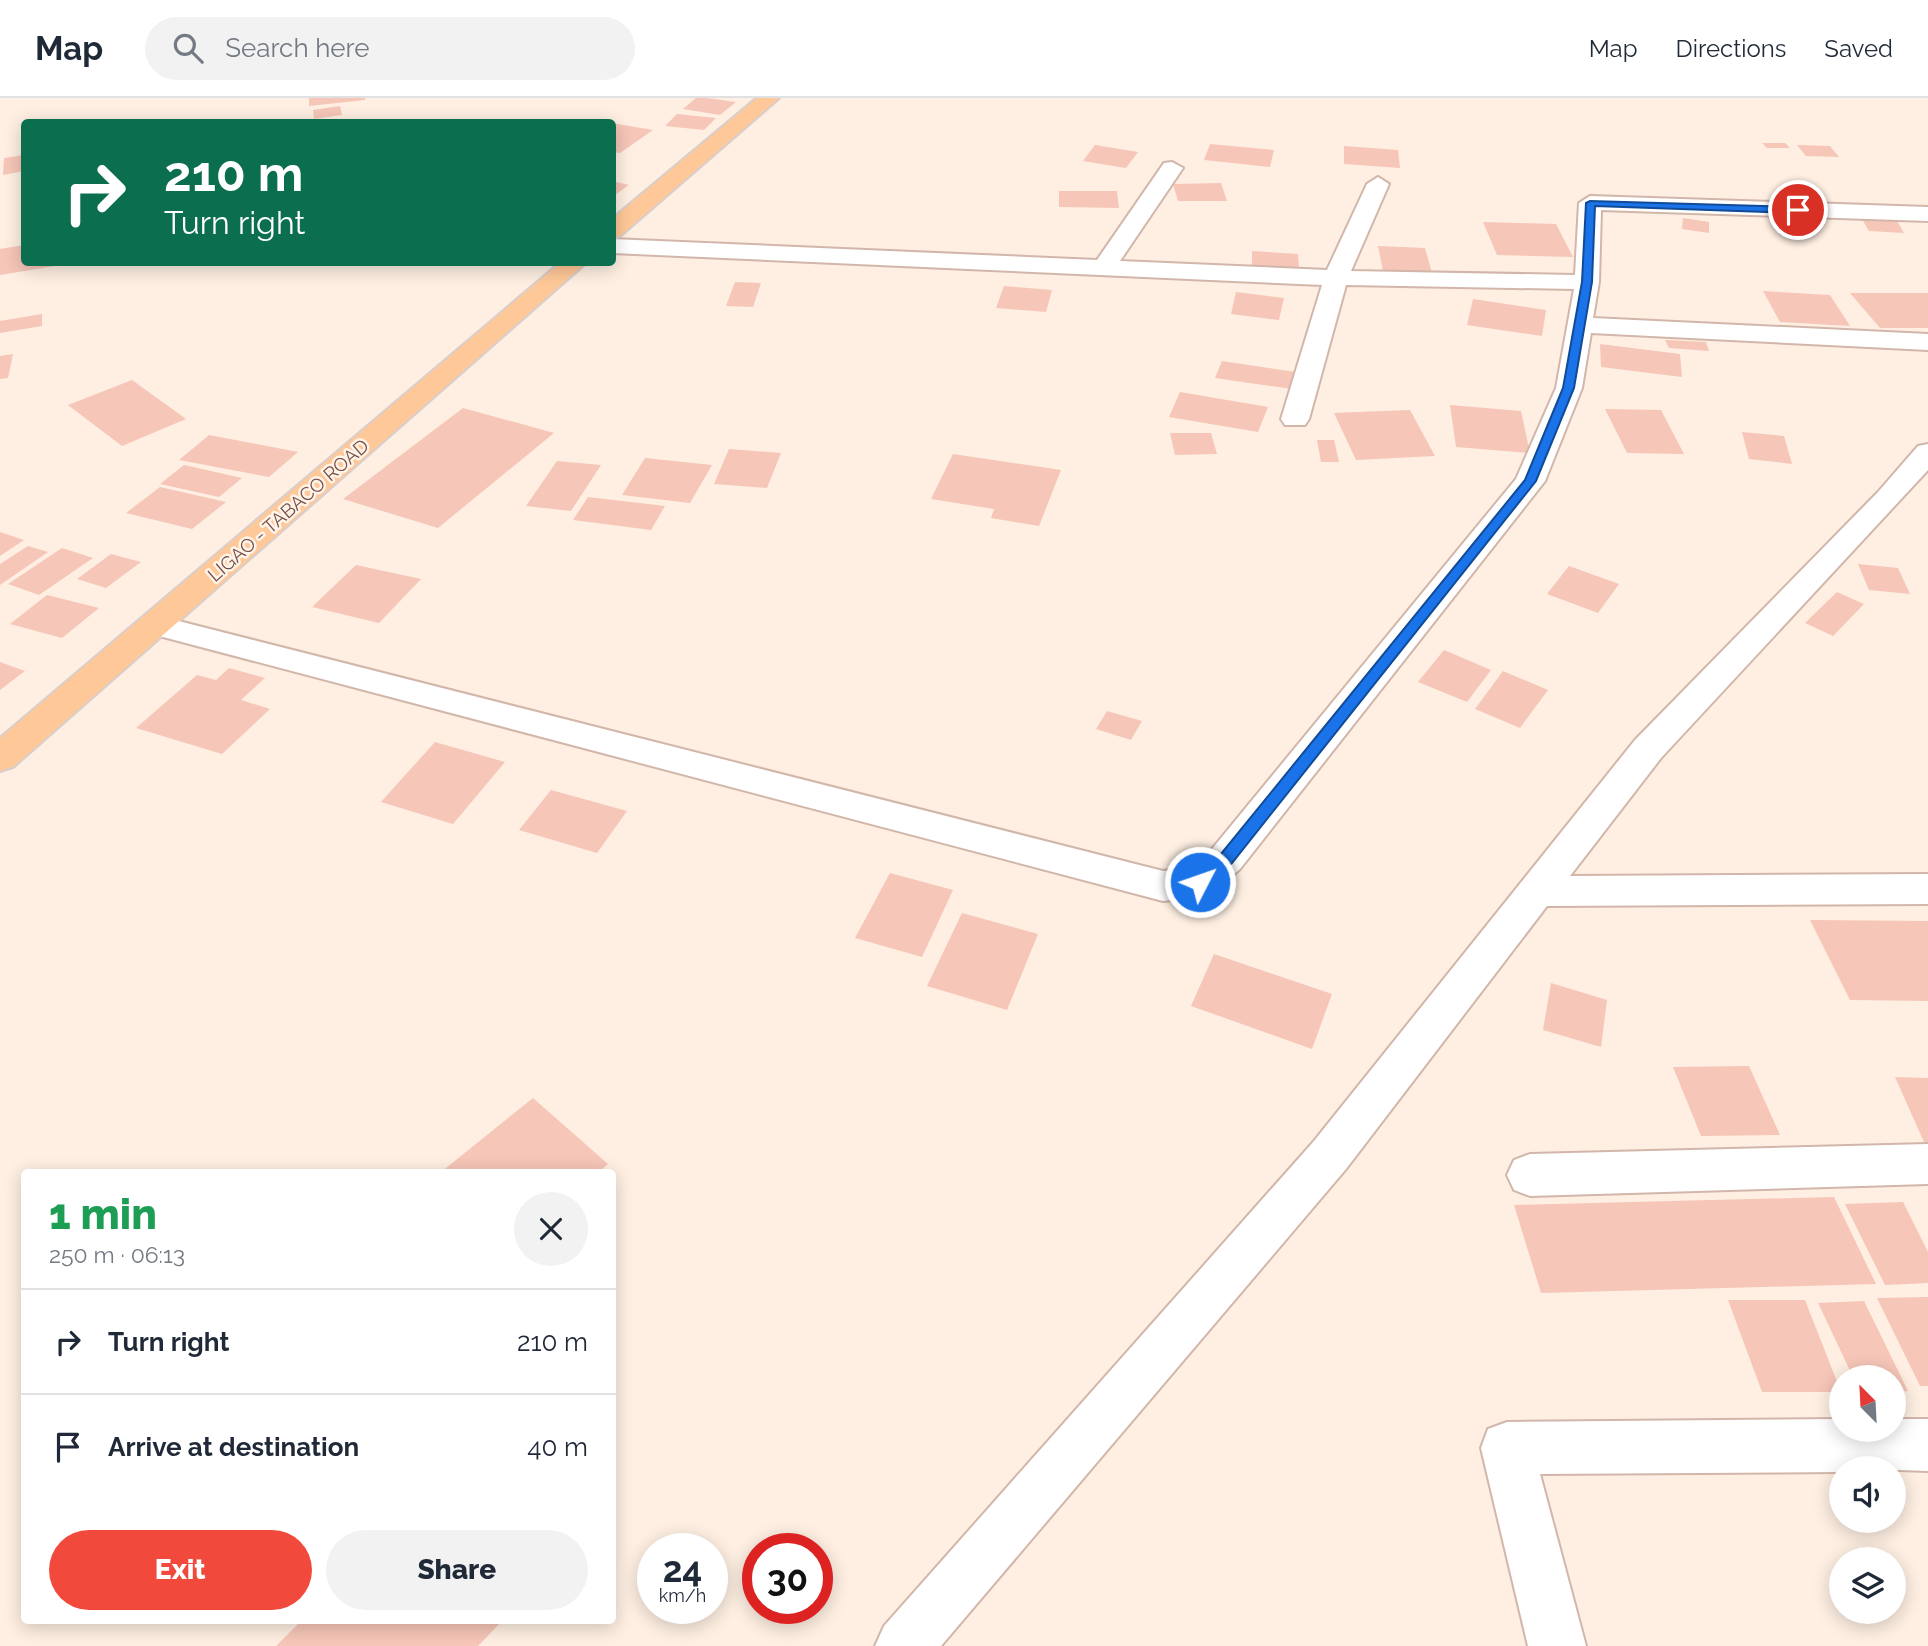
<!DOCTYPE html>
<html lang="en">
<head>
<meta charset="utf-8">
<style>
  body { margin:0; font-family:Raleway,sans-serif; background:#f2f2f3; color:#1f2937; height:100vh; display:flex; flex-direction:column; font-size:26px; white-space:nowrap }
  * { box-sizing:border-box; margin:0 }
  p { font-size:23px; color:#747a83 }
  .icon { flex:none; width:38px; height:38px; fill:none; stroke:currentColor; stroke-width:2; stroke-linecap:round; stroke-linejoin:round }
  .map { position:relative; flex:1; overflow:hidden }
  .sheet { position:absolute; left:21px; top:1071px; width:595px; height:455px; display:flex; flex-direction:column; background:#fff; border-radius:7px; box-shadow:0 4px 18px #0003 }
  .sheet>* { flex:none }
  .guide { position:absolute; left:21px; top:21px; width:595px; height:147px; border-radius:7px; box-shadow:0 4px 18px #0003; background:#0b6e4f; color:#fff; overflow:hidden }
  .needle { width:46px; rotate:336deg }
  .fabs { position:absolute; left:1829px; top:1267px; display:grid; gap:14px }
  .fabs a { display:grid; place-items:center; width:77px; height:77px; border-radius:50%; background:#fff; box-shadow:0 4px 18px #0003; font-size:35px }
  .speed { position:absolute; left:637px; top:1435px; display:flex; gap:14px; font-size:35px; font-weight:700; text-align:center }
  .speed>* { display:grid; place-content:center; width:91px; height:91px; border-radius:50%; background:#fff; box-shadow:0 4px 18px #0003; line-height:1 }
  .speed small { font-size:18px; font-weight:400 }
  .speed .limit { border:10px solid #d22; background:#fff; color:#111 }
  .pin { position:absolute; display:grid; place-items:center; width:60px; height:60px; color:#fff; margin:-30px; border:4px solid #fff; border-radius:50%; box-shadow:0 2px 7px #0007 }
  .me { position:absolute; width:77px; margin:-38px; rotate:49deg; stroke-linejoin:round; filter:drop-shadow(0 0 5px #0008) }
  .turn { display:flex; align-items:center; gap:24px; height:147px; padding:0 28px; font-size:32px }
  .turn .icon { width:91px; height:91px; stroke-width:2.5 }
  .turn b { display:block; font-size:49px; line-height:60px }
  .round { display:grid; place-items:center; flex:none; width:74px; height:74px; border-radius:37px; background:#f2f2f3 }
  .summary { display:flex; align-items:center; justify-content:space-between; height:119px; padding:0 28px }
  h1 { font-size:42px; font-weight:800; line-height:52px; color:#1e9e55 }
  .cta { display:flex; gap:14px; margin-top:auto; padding:14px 28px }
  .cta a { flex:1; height:80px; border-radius:42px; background:#f2493d; color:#fff; font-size:28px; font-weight:800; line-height:80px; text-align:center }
  .cta a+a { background:#f2f2f3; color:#1f2937 }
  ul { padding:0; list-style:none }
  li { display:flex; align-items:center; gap:21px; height:105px; padding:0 28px; border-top:2px solid #e0e1e3 }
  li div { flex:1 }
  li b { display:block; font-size:26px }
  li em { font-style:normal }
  header { display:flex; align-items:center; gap:42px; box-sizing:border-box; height:98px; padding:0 35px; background:#fff; border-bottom:2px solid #e0e1e3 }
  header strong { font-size:33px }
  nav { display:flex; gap:38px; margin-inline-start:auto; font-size:24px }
  .search { width:490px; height:63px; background:#f2f2f3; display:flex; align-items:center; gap:18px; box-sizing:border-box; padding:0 24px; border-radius:38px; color:#747a83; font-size:26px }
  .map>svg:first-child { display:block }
</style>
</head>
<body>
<header>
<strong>Map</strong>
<div class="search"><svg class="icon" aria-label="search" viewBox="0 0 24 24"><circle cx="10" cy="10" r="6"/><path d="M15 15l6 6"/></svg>Search here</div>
<nav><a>Map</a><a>Directions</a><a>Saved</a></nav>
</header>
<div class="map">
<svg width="1928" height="1548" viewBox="0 0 1928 1548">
  <rect width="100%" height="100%" fill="#feefe2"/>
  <g fill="#f6c6b8">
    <polygon points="309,0 365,0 365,2 309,8"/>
    <polygon points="696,0 707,0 736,4 720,17 683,11"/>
    <polygon points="340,8 342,17 314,21 313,12"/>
    <polygon points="677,16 716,20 704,32 665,28"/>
    <polygon points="612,25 653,32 620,55 612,54"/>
    <polygon points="1762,45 1785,45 1790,50 1767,50"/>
    <polygon points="1210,46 1274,52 1270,69 1204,62"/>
    <polygon points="1095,47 1138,54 1126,70 1083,63"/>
    <polygon points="1797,47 1830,48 1839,59 1806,58"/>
    <polygon points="1344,48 1398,52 1400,70 1344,66"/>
    <polygon points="24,57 24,73 3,77 4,60"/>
    <polygon points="612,83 629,87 612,99"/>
    <polygon points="1221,85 1227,103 1178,103 1173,86"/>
    <polygon points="1059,93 1117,93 1119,110 1059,109"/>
    <polygon points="1683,120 1709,124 1709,135 1682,131"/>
    <polygon points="1862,121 1897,123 1904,135 1869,133"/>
    <polygon points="1483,124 1556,126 1573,159 1497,157"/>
    <polygon points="24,147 24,164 55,164 55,168 0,177 0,151"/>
    <polygon points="1378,148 1425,150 1432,175 1383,173"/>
    <polygon points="1252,153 1298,156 1299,171 1252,168"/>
    <polygon points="735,184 761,185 753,209 726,208"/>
    <polygon points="1004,188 1052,192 1046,214 996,210"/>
    <polygon points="1763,193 1830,197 1850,228 1780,224"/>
    <polygon points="1236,194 1284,200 1279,222 1231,216"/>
    <polygon points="1850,195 1928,195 1928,230 1880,230"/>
    <polygon points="1473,201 1546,212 1542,238 1467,227"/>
    <polygon points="42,216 42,228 0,235 0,223"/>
    <polygon points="1665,242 1706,244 1709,253 1669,250"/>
    <polygon points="1600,246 1680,256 1682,279 1601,269"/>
    <polygon points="13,256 8,280 0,281 0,258"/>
    <polygon points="1222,263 1296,274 1292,291 1215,280"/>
    <polygon points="132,282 186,321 122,348 68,307"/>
    <polygon points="1180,294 1268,309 1258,334 1169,319"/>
    <polygon points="1450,307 1521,313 1530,355 1456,349"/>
    <polygon points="463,310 554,335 438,430 343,401"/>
    <polygon points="1605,311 1661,312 1684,356 1627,355"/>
    <polygon points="1410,312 1435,358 1356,362 1334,315"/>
    <polygon points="1742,334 1784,338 1792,366 1749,361"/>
    <polygon points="1170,335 1211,335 1217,356 1175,357"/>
    <polygon points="209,337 298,354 269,379 179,362"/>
    <polygon points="1317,342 1334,342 1339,364 1321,364"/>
    <polygon points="729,351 781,355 767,390 714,386"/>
    <polygon points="953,356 1061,372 1039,428 991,420 994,411 931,401"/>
    <polygon points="645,360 712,367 690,405 622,397"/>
    <polygon points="557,363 601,367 571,413 526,408"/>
    <polygon points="184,367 242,380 219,399 160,386"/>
    <polygon points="160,389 226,404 192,431 126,415"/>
    <polygon points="588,399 665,408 651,432 573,422"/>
    <polygon points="0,434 24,442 0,458"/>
    <polygon points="28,448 48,454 0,487 0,466"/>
    <polygon points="62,450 93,460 39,497 8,486"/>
    <polygon points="111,456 141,464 106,490 77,481"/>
    <polygon points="1858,466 1898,470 1910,496 1869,492"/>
    <polygon points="356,467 421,481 379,525 312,509"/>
    <polygon points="1569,468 1619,486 1598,515 1547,496"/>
    <polygon points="1837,494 1864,506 1833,538 1805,525"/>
    <polygon points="47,497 99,510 62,540 10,526"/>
    <polygon points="1444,552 1491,572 1467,604 1418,584"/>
    <polygon points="0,564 25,573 0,592"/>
    <polygon points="229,570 265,580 241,602 270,611 222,656 136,630 197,577 216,582"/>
    <polygon points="1503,573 1548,592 1520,630 1475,611"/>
    <polygon points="1107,613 1142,623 1131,642 1096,631"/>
    <polygon points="435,644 505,664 453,726 381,704"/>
    <polygon points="551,692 627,713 597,755 519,732"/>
    <polygon points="890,775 953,792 922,859 855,840"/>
    <polygon points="962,815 1038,836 1007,912 927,888"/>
    <polygon points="1810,822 1928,823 1928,903 1850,902"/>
    <polygon points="1214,856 1332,896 1312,951 1191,908"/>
    <polygon points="1551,885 1607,902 1601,949 1543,932"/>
    <polygon points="1749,968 1780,1037 1701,1038 1673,969"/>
    <polygon points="1895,979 1928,980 1928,1053"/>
    <polygon points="533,1000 608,1066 599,1074 441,1074"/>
    <polygon points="1834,1099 1876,1186 1541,1195 1514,1107"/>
    <polygon points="1903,1104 1928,1154 1928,1185 1885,1187 1845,1106"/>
    <polygon points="1928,1199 1928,1288 1920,1288 1877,1200"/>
    <polygon points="1728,1202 1805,1202 1841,1294 1762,1294"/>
    <polygon points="1864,1203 1908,1293 1894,1294 1894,1279 1853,1279 1818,1205"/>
    <polygon points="302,1522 503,1522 478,1548 276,1548"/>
  </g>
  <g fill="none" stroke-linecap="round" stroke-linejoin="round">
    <g stroke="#d2b6aa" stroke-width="4">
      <g id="minor">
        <path d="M1172,64l11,6 -63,93 207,9 40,-86 11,-7 11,7 -38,87 224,4 4,-72 11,-7 338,11v14l-327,-11 -2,72 -6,36 335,16v16l-337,-17 -9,55 -37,93 -305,388c-33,29 -35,27 -77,32l-1019,-269 -5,-7 5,-7 11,-3 1008,256 27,-3 22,-19 304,-370 40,-91 18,-99 -228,-4 -37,134 -4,6h-20l-4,-6 41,-134 -710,-32v-14l485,21 67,-97z"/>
        <polygon points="1928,346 1928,372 1661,660 1570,778 1928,776 1928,806 1547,808 1346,1071 941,1548 875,1548 884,1528 1314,1043 1635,642 1878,394 1918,348"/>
        <polygon points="1928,1046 1928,1086 1530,1098 1514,1092 1507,1077 1514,1062 1530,1056"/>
        <polygon points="1841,1321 1841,1332 1894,1332 1894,1321 1928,1321 1928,1373 1841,1370 1841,1374 1540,1376 1586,1548 1528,1548 1481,1350 1488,1331 1507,1324"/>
      </g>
    </g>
    <g stroke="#d9cecb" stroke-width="4">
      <g id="primary">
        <polygon points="757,0 779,0 620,138 612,140 612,121"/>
        <polygon points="561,164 587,164 13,669 0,673 0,640"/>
      </g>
    </g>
    <use href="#minor" fill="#fff" fill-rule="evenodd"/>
    <use href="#primary" fill="#ffc898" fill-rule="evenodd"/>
  </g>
  <polygon fill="#1a73e8" stroke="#114b97" stroke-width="2" points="1590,103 1798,109 1803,112 1798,115 1595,108 1592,184 1574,290 1536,383 1232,765 1205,788 1194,788 1194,779 1221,756 1525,382 1563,290 1582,184 1586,105"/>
  <g text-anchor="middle" stroke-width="5" stroke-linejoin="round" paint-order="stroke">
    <g font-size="19" fill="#785046" stroke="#fff4ea">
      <text transform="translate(288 412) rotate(-41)" y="7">LIGAO - TABACO ROAD</text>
    </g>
  </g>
</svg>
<div class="fabs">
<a><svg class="needle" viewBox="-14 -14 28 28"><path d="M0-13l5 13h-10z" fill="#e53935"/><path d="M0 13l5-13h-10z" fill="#747a83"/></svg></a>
<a><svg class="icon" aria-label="sound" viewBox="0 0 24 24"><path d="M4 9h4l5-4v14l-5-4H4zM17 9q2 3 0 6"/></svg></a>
<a><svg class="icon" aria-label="layers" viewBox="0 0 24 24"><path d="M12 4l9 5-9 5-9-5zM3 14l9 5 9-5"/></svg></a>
</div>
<div class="speed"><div>24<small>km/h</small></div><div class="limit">30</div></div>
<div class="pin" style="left:1798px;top:112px;background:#d93025"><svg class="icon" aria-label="arrive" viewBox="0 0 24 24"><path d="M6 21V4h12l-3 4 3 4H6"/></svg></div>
<svg class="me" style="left:1200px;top:784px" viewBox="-20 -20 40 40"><circle r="17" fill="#1a73e8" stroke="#fff" stroke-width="3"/><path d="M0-11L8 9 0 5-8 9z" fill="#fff"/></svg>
<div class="guide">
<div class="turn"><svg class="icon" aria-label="right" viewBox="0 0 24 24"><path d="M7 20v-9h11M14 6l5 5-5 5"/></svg><div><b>210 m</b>Turn right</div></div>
</div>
<section class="sheet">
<div class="summary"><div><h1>1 min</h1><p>250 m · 06:13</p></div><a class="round"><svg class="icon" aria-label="close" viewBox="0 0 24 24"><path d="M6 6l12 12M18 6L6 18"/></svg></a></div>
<ul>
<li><svg class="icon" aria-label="right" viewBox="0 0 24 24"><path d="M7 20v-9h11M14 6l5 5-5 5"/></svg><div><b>Turn right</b></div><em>210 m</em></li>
<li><svg class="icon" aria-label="arrive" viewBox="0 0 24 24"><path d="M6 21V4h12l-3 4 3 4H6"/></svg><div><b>Arrive at destination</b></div><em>40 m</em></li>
</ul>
<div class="cta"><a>Exit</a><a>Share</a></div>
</section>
</div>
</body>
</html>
